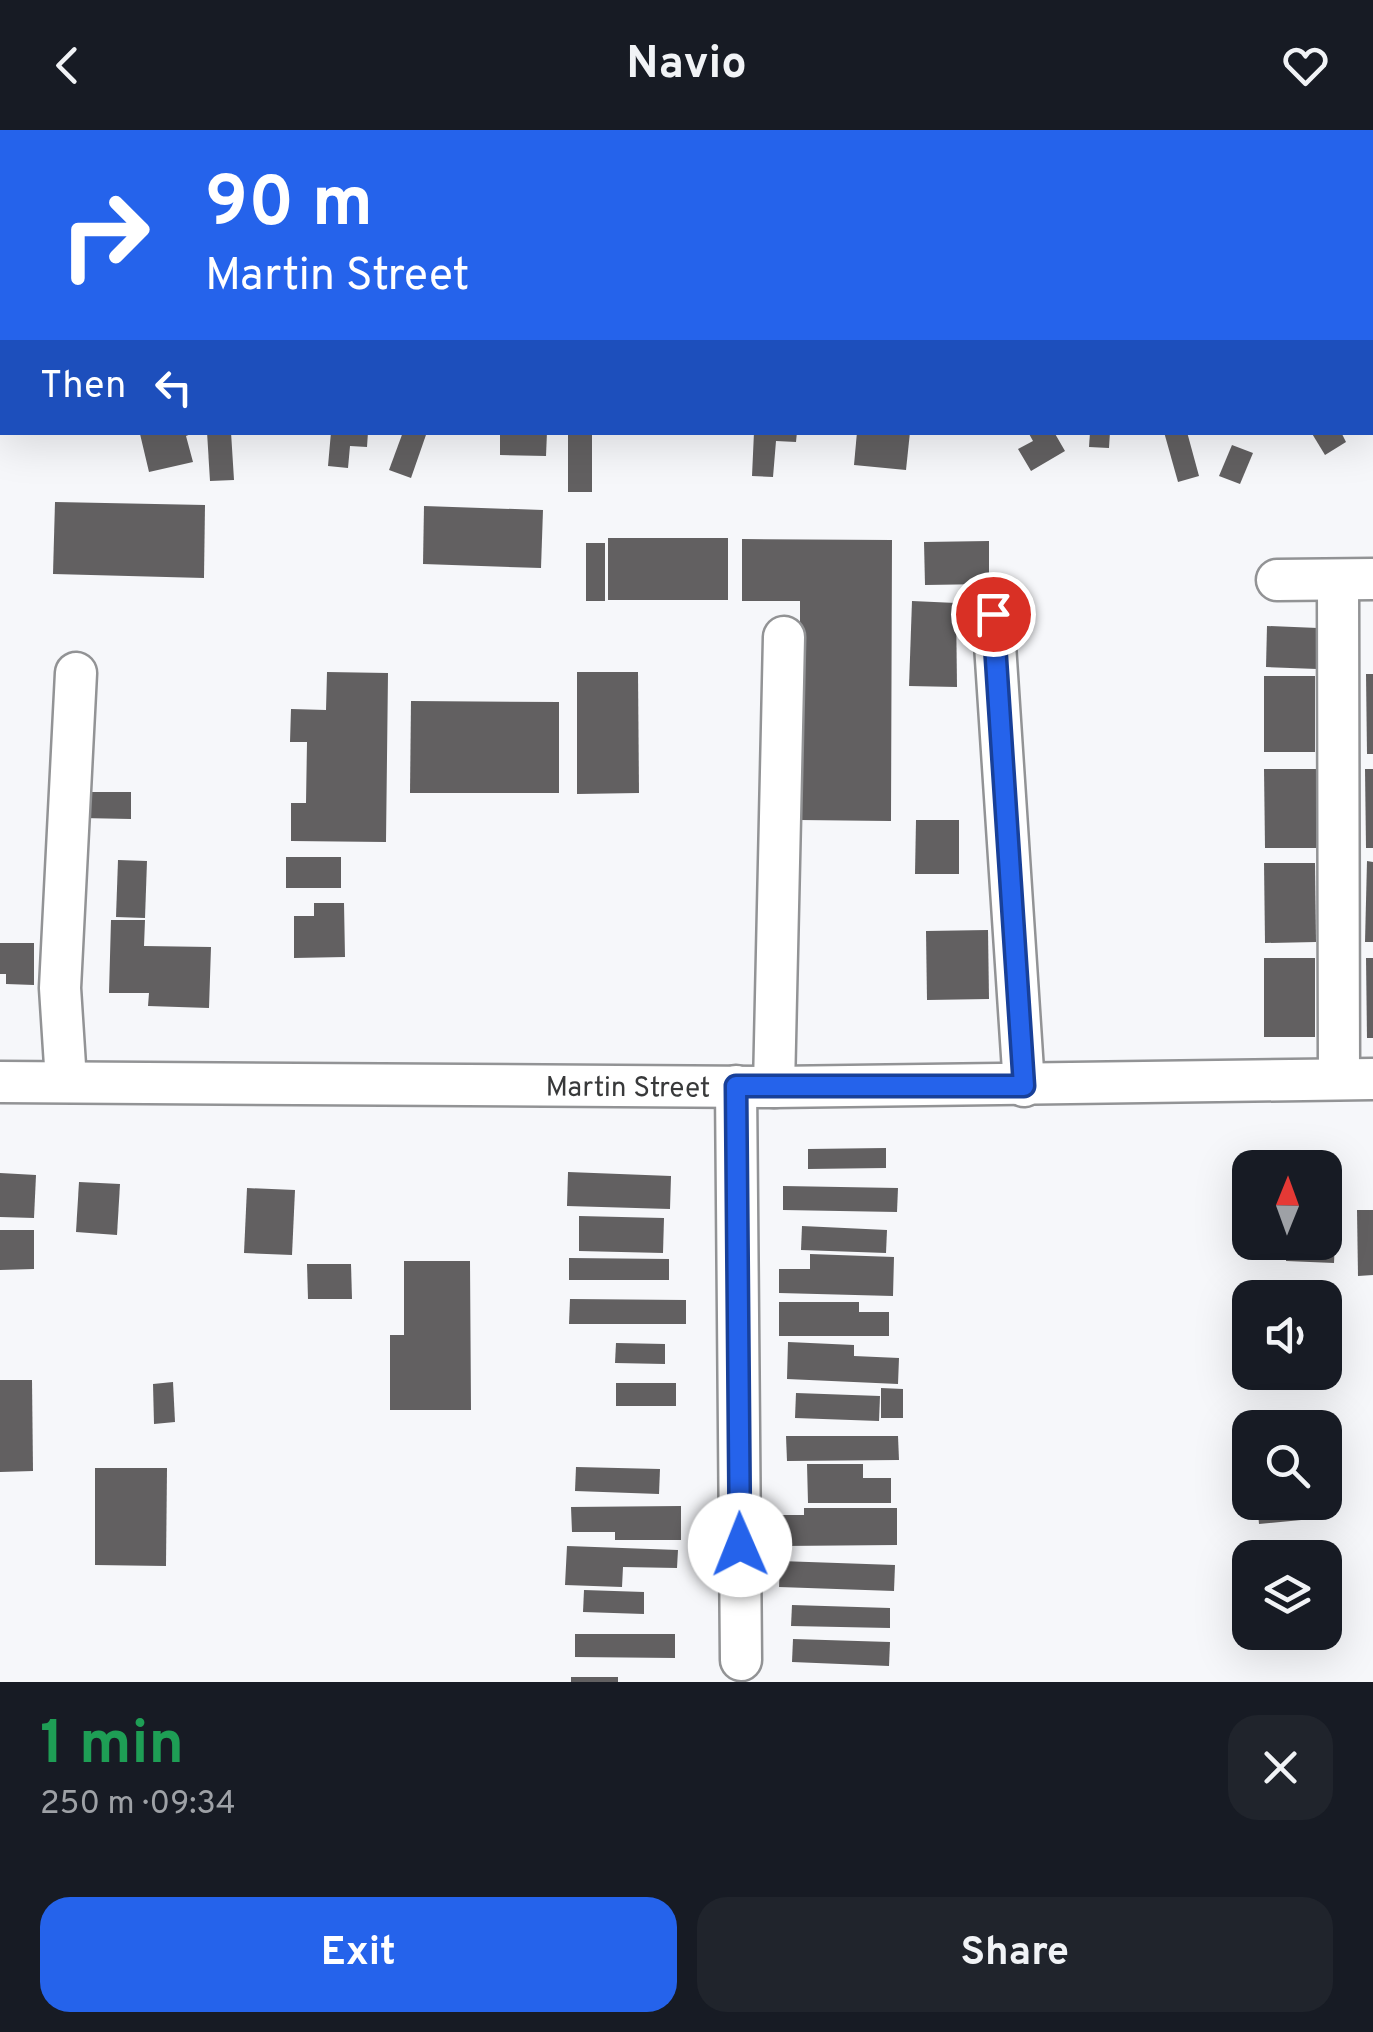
<!DOCTYPE html>
<html lang="en">
<head>
<meta charset="utf-8">
<style>
  body { margin:0; font-family:Overpass,sans-serif; background:#20242c; color:#f1f3f6; height:100vh; display:flex; flex-direction:column; font-size:38px; white-space:nowrap }
  * { box-sizing:border-box; margin:0 }
  p { font-size:32px; color:#9ea1a6 }
  .icon { flex:none; width:55px; height:55px; fill:none; stroke:currentColor; stroke-width:2; stroke-linecap:round; stroke-linejoin:round }
  .map { position:relative; height:1552px; overflow:hidden }
  .side { display:flex; flex-direction:column; background:#171b24; flex:1 }
  .side>* { flex:none }
  .banner { position:absolute; left:0px; top:0px; width:1375px; height:305px; box-shadow:0 10px 40px #0002; background:#2563eb; color:#fff; overflow:hidden }
  .needle { width:65px; rotate:1deg }
  .controls { position:absolute; left:1232px; top:1020px; display:grid; gap:20px }
  .controls a { display:grid; place-items:center; width:110px; height:110px; border-radius:20px; background:#171b24; box-shadow:0 10px 40px #0002; font-size:50px }
  .pin { position:absolute; display:grid; place-items:center; width:85px; height:85px; color:#fff; margin:-42px; border:5px solid #fff; border-radius:50%; box-shadow:0 2px 10px #0007 }
  .me { position:absolute; width:110px; margin:-55px; rotate:359deg; stroke-linejoin:round; filter:drop-shadow(0 0 8px #0008) }
  .turn { display:flex; align-items:center; gap:35px; height:210px; padding:0 40px; font-size:45px }
  .turn .icon { width:130px; height:130px; stroke-width:2.5 }
  .turn b { display:block; font-size:70px; line-height:85px }
  .then { display:flex; align-items:center; height:95px; padding:0 40px; background:#0003; gap:20px; font-size:38px }
  .round { display:grid; place-items:center; flex:none; width:105px; height:105px; border-radius:30px; background:#20242c }
  .summary { display:flex; align-items:center; justify-content:space-between; height:170px; padding:0 40px }
  h1 { font-size:60px; font-weight:700; line-height:75px; color:#1e9e55 }
  .action { display:flex; gap:20px; margin-top:auto; padding:20px 40px }
  .action a { flex:1; height:115px; border-radius:30px; background:#2563eb; color:#fff; font-size:40px; font-weight:700; line-height:115px; text-align:center }
  .action a+a { background:#20242c; color:#f1f3f6 }
  header { display:flex; justify-content:space-between; align-items:center; height:130px; padding:0 40px; background:#171b24; font-size:45px; font-weight:700 }
  .map>svg:first-child { display:block }
</style>
</head>
<body>
<header><svg class="icon" aria-label="back" viewBox="0 0 24 24"><path d="M15 5l-7 7 7 7"/></svg>Navio<svg class="icon" aria-label="heart" viewBox="0 0 24 24"><path d="M12 20l-8-8c-3-5 5-10 8-4 3-6 11-1 8 4z"/></svg></header>
<div class="map">
<svg width="1373" height="1552" viewBox="0 0 1373 1552">
  <rect width="100%" height="100%" fill="#f6f7fa"/>
  <g fill="#626061">
    <polygon points="148,302 196,302 186,306 193,332 149,342 140,304"/>
    <polygon points="207,302 231,302 234,350 210,351"/>
    <polygon points="331,302 368,302 367,317 350,316 348,338 328,336"/>
    <polygon points="403,302 427,302 411,348 389,340"/>
    <polygon points="500,302 547,302 546,326 500,325"/>
    <rect x="568" y="302" width="24" height="60"/>
    <polygon points="754,302 797,302 796,312 776,311 773,347 752,346"/>
    <polygon points="857,302 910,302 906,340 854,335"/>
    <polygon points="1028,302 1054,302 1065,321 1031,341 1018,319 1033,311"/>
    <polygon points="1090,302 1110,302 1109,318 1089,317"/>
    <polygon points="1164,302 1187,302 1199,346 1178,352"/>
    <polygon points="1311,302 1341,302 1346,312 1325,325"/>
    <polygon points="1232,315 1253,323 1240,354 1219,346"/>
    <polygon points="55,372 205,375 204,448 53,444"/>
    <polygon points="424,376 543,380 541,438 423,434"/>
    <rect x="608" y="408" width="120" height="62"/>
    <polygon points="742,409 892,410 891,691 800,690 800,471 742,471"/>
    <polygon points="989,411 989,454 925,455 924,412"/>
    <rect x="586" y="413" width="19" height="58"/>
    <polygon points="912,471 956,473 957,557 909,556"/>
    <polygon points="1267,496 1318,498 1317,539 1266,537"/>
    <polygon points="327,542 388,543 386,712 291,711 291,673 306,673 307,612 290,612 291,579 326,580"/>
    <polygon points="577,542 638,542 639,663 577,664"/>
    <polygon points="1366,544 1373,544 1373,624 1367,624"/>
    <rect x="1264" y="546" width="51" height="76"/>
    <polygon points="411,571 559,572 559,663 410,663"/>
    <polygon points="1264,639 1317,639 1317,718 1265,718"/>
    <polygon points="1365,639 1373,639 1373,718 1366,718"/>
    <polygon points="81,662 131,662 131,689 81,688"/>
    <polygon points="916,690 959,690 959,744 915,744"/>
    <rect x="286" y="727" width="55" height="31"/>
    <polygon points="118,730 147,731 145,788 116,787"/>
    <polygon points="1367,731 1373,732 1373,812 1365,812"/>
    <polygon points="1264,733 1315,733 1316,812 1265,813"/>
    <polygon points="314,773 344,773 345,827 294,828 294,786 314,786"/>
    <polygon points="111,790 145,790 144,816 211,817 209,878 148,876 149,863 109,863"/>
    <polygon points="988,800 989,869 927,870 926,801"/>
    <polygon points="0,813 34,813 34,855 6,854 6,844 0,844"/>
    <rect x="1264" y="828" width="51" height="79"/>
    <polygon points="1366,828 1373,828 1373,908 1367,908"/>
    <polygon points="886,1018 886,1038 808,1039 808,1019"/>
    <polygon points="568,1042 671,1046 670,1079 567,1076"/>
    <polygon points="0,1043 36,1045 34,1088 0,1087"/>
    <polygon points="79,1052 120,1054 117,1105 76,1102"/>
    <polygon points="783,1056 898,1058 897,1082 783,1080"/>
    <polygon points="247,1058 295,1060 292,1125 244,1123"/>
    <polygon points="1325,1066 1337,1066 1334,1133 1286,1131 1287,1112 1325,1112"/>
    <polygon points="1357,1080 1373,1080 1373,1145 1358,1146"/>
    <polygon points="579,1086 664,1088 663,1123 579,1121"/>
    <polygon points="802,1096 887,1100 886,1123 801,1120"/>
    <polygon points="0,1100 34,1100 34,1139 0,1140"/>
    <polygon points="810,1124 894,1127 893,1166 779,1163 779,1139 810,1139"/>
    <polygon points="569,1128 669,1129 669,1150 569,1150"/>
    <polygon points="404,1131 470,1131 471,1280 390,1280 390,1205 404,1205"/>
    <polygon points="307,1134 351,1134 352,1169 308,1169"/>
    <polygon points="570,1169 686,1170 686,1194 569,1194"/>
    <polygon points="779,1172 859,1172 859,1182 889,1182 889,1206 779,1206"/>
    <polygon points="788,1212 854,1215 854,1226 899,1228 898,1254 787,1249"/>
    <polygon points="616,1213 665,1214 665,1234 615,1233"/>
    <polygon points="0,1250 32,1250 33,1341 0,1342"/>
    <polygon points="173,1252 175,1292 154,1294 153,1254"/>
    <rect x="616" y="1253" width="60" height="23"/>
    <polygon points="881,1258 903,1259 903,1288 881,1288"/>
    <polygon points="796,1263 880,1266 879,1291 795,1288"/>
    <polygon points="786,1306 898,1306 899,1330 787,1331"/>
    <polygon points="807,1334 863,1334 863,1348 891,1348 891,1373 808,1373"/>
    <polygon points="576,1337 660,1339 659,1364 575,1361"/>
    <polygon points="95,1338 167,1338 166,1436 95,1435"/>
    <polygon points="1257,1372 1321,1372 1322,1388 1259,1394"/>
    <polygon points="681,1376 681,1410 615,1410 615,1402 572,1402 571,1377"/>
    <polygon points="804,1378 897,1378 897,1415 782,1416 782,1385 804,1385"/>
    <polygon points="567,1416 678,1420 677,1438 623,1437 622,1457 565,1455"/>
    <polygon points="780,1431 895,1435 894,1461 779,1457"/>
    <polygon points="584,1460 644,1462 644,1484 583,1482"/>
    <polygon points="792,1475 890,1478 890,1498 791,1496"/>
    <polygon points="575,1504 675,1504 675,1528 575,1527"/>
    <polygon points="793,1509 890,1512 889,1536 792,1532"/>
    <rect x="571" y="1547" width="47" height="5"/>
  </g>
  <g fill="none" stroke-linecap="round" stroke-linejoin="round">
    <g stroke="#929395" stroke-width="45">
      <g id="minor">
        <polyline points="1372,163 1373,163"/>
        <polyline points="0,216 2,216"/>
        <polyline points="1277,450 1373,449"/>
        <polyline points="1338,450 1339,949"/>
        <polyline points="993,484 1024,956"/>
        <polyline points="66,951 60,858 76,543"/>
        <path id="s1" d="M0,952l774,5 599,-8"/>
        <polyline points="736,956 741,1530"/>
        <polyline points="774,957 784,507"/>
      </g>
    </g>
    <use href="#minor" stroke="#fff" stroke-width="40"/>
  </g>
  <g fill="none" stroke-linecap="round" stroke-linejoin="round">
    <g stroke="#184099" stroke-width="25">
      <polyline id="route" points="740,1415 736,956 1024,956 993,484"/>
    </g>
    <use href="#route" stroke="#2563eb" stroke-width="18"/>
  </g>
  <g text-anchor="middle" stroke-width="10" stroke-linejoin="round" paint-order="stroke">
    <g font-size="28" fill="#38393a" stroke="#f6f7fa">
      <text dy="10" stroke="none"><textPath href="#s1" startOffset="628">Martin Street</textPath></text>
    </g>
  </g>
</svg>
<div class="controls">
<a><svg class="needle" viewBox="-14 -14 28 28"><path d="M0-13l5 13h-10z" fill="#e53935"/><path d="M0 13l5-13h-10z" fill="#9ea1a6"/></svg></a>
<a><svg class="icon" aria-label="sound" viewBox="0 0 24 24"><path d="M4 9h4l5-4v14l-5-4H4zM17 9q2 3 0 6"/></svg></a>
<a><svg class="icon" aria-label="search" viewBox="0 0 24 24"><circle cx="10" cy="10" r="6"/><path d="M15 15l6 6"/></svg></a>
<a><svg class="icon" aria-label="layers" viewBox="0 0 24 24"><path d="M12 4l9 5-9 5-9-5zM3 14l9 5 9-5"/></svg></a>
</div>
<div class="pin" style="left:993px;top:484px;background:#d93025"><svg class="icon" aria-label="arrive" viewBox="0 0 24 24"><path d="M6 21V4h12l-3 4 3 4H6"/></svg></div>
<svg class="me" style="left:740px;top:1415px" viewBox="-20 -20 40 40"><circle r="19" fill="#fff"/><path d="M0-13L10 11 0 6-10 11z" fill="#2563eb"/></svg>
<div class="banner">
<div class="turn"><svg class="icon" aria-label="right" viewBox="0 0 24 24"><path d="M7 20v-9h11M14 6l5 5-5 5"/></svg><div><b>90 m</b>Martin Street</div></div>
<div class="then">Then<svg class="icon" aria-label="left" viewBox="0 0 24 24"><path d="M17 20v-9H6M10 6l-5 5 5 5"/></svg></div>
</div>
</div>
<section class="side">
<div class="summary"><div><h1>1 min</h1><p>250 m · 09:34</p></div><a class="round"><svg class="icon" aria-label="close" viewBox="0 0 24 24"><path d="M6 6l12 12M18 6L6 18"/></svg></a></div>
<div class="action"><a>Exit</a><a>Share</a></div>
</section>
</body>
</html>
